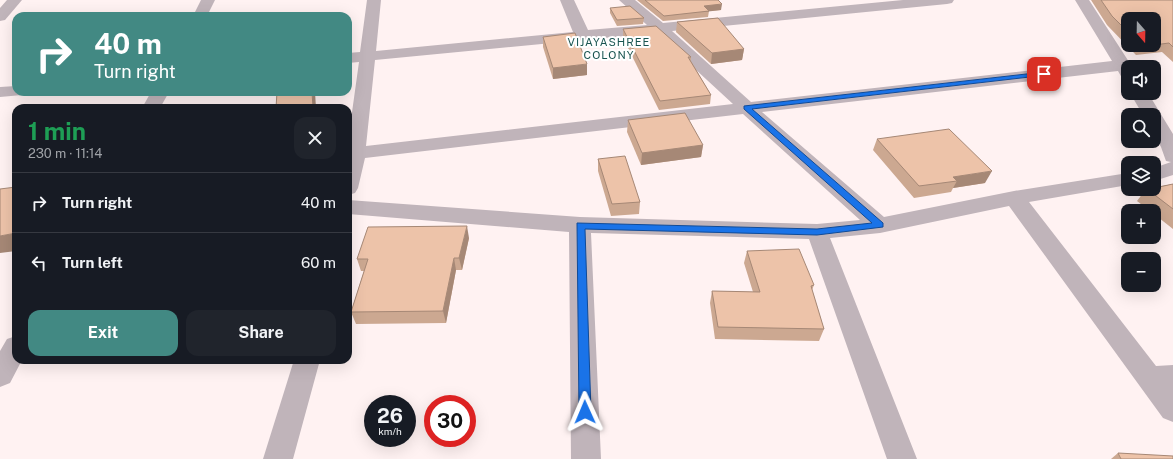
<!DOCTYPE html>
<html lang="en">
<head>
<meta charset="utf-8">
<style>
  body { margin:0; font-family:"Public Sans",sans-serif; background:#20242c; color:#f1f3f6; height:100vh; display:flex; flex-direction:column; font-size:15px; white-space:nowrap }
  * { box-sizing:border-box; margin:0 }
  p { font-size:13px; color:#9ea1a6 }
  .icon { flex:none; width:22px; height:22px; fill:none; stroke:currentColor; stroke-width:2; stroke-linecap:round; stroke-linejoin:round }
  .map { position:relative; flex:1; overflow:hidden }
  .side { position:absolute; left:12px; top:104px; width:340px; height:260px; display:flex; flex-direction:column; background:#171b24; border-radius:12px; box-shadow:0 4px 16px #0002 }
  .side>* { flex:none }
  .guide { position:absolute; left:12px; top:12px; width:340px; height:84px; border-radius:12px; box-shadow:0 4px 16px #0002; background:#428983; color:#fff; overflow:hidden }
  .needle { width:26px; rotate:160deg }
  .fabs { position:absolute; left:1121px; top:12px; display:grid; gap:8px }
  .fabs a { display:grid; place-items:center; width:40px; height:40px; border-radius:8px; background:#171b24; box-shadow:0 4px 16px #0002; font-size:20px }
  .speed { position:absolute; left:364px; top:395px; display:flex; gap:8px; font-size:20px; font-weight:700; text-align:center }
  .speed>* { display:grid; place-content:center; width:52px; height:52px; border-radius:50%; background:#171b24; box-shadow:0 4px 16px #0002; line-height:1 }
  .speed small { font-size:10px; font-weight:400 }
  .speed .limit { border:6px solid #d22; background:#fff; color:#111 }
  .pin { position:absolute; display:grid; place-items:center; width:34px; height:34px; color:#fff; margin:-17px; border-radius:8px; box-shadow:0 2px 6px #0006 }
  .me { position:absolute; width:44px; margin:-22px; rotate:359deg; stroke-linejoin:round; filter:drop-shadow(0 0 3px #0008) }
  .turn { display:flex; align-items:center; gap:14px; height:84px; padding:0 16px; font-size:18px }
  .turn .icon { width:52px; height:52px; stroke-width:2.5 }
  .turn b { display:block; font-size:28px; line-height:34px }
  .round { display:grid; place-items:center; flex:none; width:42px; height:42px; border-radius:12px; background:#20242c }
  .headline { display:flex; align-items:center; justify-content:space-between; height:68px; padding:0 16px }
  h1 { font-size:24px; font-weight:700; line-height:30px; color:#1e9e55 }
  .cta { display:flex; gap:8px; margin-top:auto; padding:8px 16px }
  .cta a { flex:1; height:46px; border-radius:12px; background:#428983; color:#fff; font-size:16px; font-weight:700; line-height:46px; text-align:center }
  .cta a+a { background:#20242c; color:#f1f3f6 }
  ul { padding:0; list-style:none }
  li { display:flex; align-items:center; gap:12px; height:60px; padding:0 16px; border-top:1px solid #363941 }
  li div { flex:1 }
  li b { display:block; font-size:15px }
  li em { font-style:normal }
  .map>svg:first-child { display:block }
</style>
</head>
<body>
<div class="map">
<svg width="1173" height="459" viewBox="0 0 1173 459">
  <rect width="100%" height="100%" fill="#fff2f2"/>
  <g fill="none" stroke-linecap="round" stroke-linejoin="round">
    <g fill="#c0b4ba" fill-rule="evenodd">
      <polygon points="7,0 22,0 5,20 0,21 0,8"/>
      <polygon points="201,0 215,0 207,16 193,16"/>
      <path d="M367,0h14l-5,51 197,-19 -13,-32h14l14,30 59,-5 -28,-25h16l28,23 240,-23h51l-2,3 -5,1 -275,27 79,71 361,-41 -37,-61h14l42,65 1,2h-4v12l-6,-1 -4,-7 -356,41 122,105 130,-26 114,-18v12l-99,17 127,164 17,-1v57l-10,-4 -154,-212 -129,27 -50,5 87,221h-30l-78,-220 -218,-6 10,226h-30l-2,-227 -221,-18v-14l232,17 237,7 43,-4 -117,-106 -378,44 -7,30 -3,5 -7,2v-54l11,-79 -11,1v-10l12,-1zM656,33l77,71 -367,42 9,-86z"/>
      <polygon points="16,86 16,92 24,92 22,95 0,97 0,87"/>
      <polygon points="151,92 169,92 160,108 142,108"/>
      <polygon points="1130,93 1148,93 1173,134 1173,175 1154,181 1154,168 1171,162 1166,161 1161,147 1154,134 1154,115 1143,115"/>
      <polygon points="16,336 16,360 22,360 10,383 0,387 0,351 7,339"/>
      <polygon points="294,360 320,360 293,459 263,459"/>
    </g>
  </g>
  <g fill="#cca891" fill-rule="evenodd">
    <polygon points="637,0 718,0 721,10 709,11 708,17 663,21"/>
    <path d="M1091,0h82v62l-11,-10 -26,3 -29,-30zM1128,19l26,26h-26z"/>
    <polygon points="610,8 644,18 643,24 617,26 610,13"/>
    <polygon points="677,22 744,49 742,60 711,64 676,32"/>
    <polygon points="623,29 691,57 691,61 711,95 710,104 659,110 623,38"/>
    <polygon points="543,37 587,75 553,79 543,47"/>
    <polygon points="628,120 703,145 701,157 641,165 627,132"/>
    <polygon points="877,139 985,183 953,188 951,192 914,198 873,150"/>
    <polygon points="598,159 640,202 639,214 611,216 598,171"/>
    <polygon points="1173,184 1173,229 1154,214 1154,211 1150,211 1137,201 1146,189"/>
    <polygon points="469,238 462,270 456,270 446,323 356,324 351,312 364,271 361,271 357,259"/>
    <polygon points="747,251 814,285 812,290 824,329 819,341 715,339 710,303 712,291 753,292 744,263"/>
    <polygon points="1118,453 1173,459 1111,459"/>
  </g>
  <g fill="#a68876">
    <polygon points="722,4 721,10 704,12 704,6"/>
    <polygon points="744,49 742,60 711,64 712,53"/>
    <polygon points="587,64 587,75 553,79 553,68"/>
    <polygon points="312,92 315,92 316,108 313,108"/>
    <polygon points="703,145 701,157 641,165 642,153"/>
    <polygon points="992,171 985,183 953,188 957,181 953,177"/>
    <polygon points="467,226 469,238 462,270 459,258"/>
    <polygon points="16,233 16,251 0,253 0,236"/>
    <polygon points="454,258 456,270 446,323 443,311"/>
  </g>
  <g fill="#edc3a9" stroke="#a68876">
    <polygon points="645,0 718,0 722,4 704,6 709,11 664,16"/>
    <polygon points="1101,0 1173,0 1173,47 1169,43 1154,45 1154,19 1128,19 1128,32 1112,16"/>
    <polygon points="630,6 644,18 617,20 610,8"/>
    <polygon points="718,18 744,49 712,53 677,22"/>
    <polygon points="656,26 691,57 688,57 711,95 660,101 623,29"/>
    <polygon points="575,33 587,64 553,68 543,37"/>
    <polygon points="1141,45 1151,45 1142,46"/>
    <polygon points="277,92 312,92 313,108 276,108"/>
    <polygon points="685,113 703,145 642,153 628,120"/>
    <polygon points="949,129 992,171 953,177 957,181 919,186 877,139"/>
    <polygon points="625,156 640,202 612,204 598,159"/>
    <polygon points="1173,184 1173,209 1147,189 1154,189 1154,188"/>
    <polygon points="16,187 16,233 0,236 0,189"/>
    <polygon points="467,226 459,258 454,258 443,311 351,312 368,259 357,259 368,227"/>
    <polygon points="799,249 814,285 811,286 824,329 718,327 712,291 760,292 747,251"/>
    <polygon points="1118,453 1173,456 1173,459 1121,459"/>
  </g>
  <polygon fill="#1a73e8" stroke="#114b97" points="1044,72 1047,73 1047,75 752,109 883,223 883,227 817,235 585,229 591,412 589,416 585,418 581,416 579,412 577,223 817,229 872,223 744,109 744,106"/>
  <g text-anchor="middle" stroke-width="4" stroke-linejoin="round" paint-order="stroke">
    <g font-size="11" letter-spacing="1" fill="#195450" stroke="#fff">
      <text x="609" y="46">VIJAYASHREE<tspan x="609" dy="13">COLONY</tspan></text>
    </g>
  </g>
</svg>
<div class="fabs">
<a><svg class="needle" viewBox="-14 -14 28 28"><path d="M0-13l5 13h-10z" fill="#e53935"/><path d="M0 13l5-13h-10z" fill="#9ea1a6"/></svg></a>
<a><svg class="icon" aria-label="sound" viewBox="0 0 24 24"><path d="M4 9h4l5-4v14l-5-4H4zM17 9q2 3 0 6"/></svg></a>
<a><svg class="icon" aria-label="search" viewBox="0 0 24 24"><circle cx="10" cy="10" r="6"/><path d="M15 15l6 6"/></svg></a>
<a><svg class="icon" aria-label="layers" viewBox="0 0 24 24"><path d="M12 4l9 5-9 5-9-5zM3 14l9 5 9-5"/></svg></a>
<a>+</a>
<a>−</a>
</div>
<div class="speed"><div>26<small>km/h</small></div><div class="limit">30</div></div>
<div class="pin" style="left:1044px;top:74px;background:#d93025"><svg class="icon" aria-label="arrive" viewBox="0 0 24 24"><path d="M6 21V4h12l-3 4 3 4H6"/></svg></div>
<svg class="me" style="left:585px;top:412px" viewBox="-20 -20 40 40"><path d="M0-17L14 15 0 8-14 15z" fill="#1a73e8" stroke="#fff" stroke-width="4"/></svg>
<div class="guide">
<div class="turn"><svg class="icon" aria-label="right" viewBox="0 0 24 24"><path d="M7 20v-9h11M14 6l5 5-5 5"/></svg><div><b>40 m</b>Turn right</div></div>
</div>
<section class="side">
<div class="headline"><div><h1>1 min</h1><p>230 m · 11:14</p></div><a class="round"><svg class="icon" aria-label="close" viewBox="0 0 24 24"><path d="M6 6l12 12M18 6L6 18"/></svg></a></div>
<ul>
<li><svg class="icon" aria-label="right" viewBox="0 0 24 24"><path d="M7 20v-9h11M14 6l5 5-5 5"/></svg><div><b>Turn right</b></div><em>40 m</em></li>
<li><svg class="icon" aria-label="left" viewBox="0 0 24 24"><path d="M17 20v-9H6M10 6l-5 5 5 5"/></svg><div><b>Turn left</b></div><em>60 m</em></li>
</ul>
<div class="cta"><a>Exit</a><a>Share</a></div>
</section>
</div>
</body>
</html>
